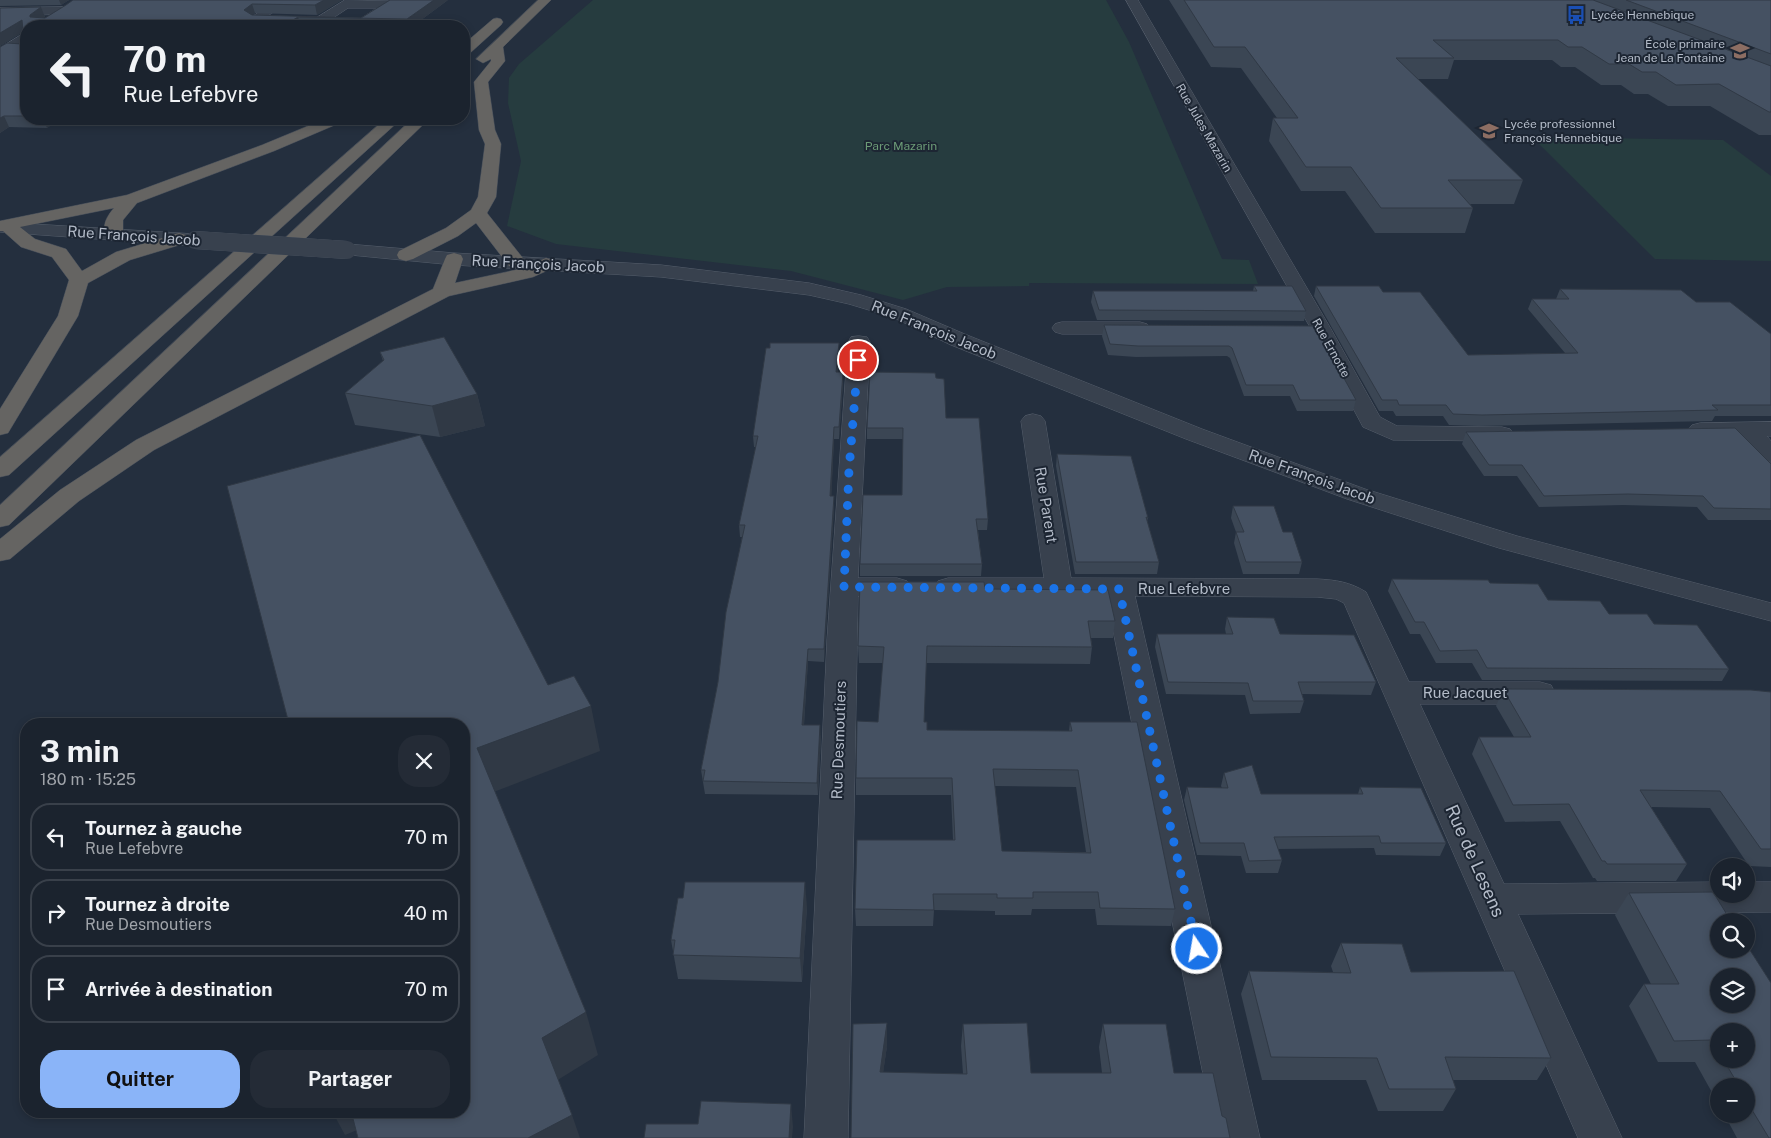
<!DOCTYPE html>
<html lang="fr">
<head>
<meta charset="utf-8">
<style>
  body { margin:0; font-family:"Public Sans",sans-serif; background:#242b36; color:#f1f3f6; height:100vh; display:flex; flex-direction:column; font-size:19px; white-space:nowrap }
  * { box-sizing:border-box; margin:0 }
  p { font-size:16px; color:#a0a4aa }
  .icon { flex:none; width:28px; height:28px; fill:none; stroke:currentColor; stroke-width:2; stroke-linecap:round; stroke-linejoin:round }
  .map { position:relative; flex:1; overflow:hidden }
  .details { position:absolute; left:20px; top:718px; width:450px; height:400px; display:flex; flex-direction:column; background:#1b232e; border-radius:20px; box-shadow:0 2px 8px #0003,0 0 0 1px #39404a }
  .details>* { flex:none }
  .guide { position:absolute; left:20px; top:20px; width:450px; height:105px; border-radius:20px; box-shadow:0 2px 8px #0003,0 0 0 1px #39404a; background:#1b232e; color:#f1f3f6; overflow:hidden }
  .fabs { position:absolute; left:1710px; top:858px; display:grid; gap:10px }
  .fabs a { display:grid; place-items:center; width:45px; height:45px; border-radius:50%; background:#1b232e; box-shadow:0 2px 8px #0003,0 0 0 1px #39404a; font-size:25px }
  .pin { position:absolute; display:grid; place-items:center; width:42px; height:42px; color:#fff; margin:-21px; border:2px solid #fff; border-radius:50%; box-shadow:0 1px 5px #0007 }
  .me { position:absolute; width:55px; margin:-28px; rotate:348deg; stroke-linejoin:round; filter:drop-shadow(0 0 4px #0008) }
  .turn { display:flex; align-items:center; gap:18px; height:105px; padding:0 20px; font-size:22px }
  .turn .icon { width:65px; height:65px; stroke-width:2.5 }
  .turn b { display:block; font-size:35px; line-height:42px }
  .round { display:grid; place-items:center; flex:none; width:52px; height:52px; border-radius:20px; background:#242b36 }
  .head { display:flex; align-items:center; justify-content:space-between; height:85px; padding:0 20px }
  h1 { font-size:30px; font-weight:700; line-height:38px }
  .action { display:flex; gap:10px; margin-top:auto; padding:10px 20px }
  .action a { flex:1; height:58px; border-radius:20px; background:#8ab4f8; color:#111; font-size:20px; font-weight:700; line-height:58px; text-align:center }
  .action a+a { background:#242b36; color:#f1f3f6 }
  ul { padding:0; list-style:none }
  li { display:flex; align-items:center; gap:15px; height:68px; margin:0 10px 8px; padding:0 10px; border:2px solid #39404a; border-radius:20px }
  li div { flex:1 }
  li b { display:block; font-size:19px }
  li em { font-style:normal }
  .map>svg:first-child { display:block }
</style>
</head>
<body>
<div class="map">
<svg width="1771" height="1138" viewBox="0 0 1771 1138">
  <rect width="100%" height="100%" fill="#242f3e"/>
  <g fill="#263c3f">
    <polygon points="593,0 1106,0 1129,42 1222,259 1249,260 1258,284 1029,283 1029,286 947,287 903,300 791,271 556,244 507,226 521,161 508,103 509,78 519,64"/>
    <polygon points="1532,137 1723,140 1771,176 1771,261 1655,259"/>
  </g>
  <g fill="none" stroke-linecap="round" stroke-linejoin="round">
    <g stroke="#565f6c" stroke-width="1">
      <g id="minor">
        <polygon points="278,0 292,0 252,26 238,26"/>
        <polygon points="345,0 390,1 396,5 364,26 360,25 358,22 360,19 377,8 348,8 324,24 316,24 314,21 316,18"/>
        <polygon points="1126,0 1138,0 1331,329 1380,417 1397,426 1502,427 1510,429 1514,434 1510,439 1502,441 1393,440 1363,427 1311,329"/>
        <polygon points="64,7 70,11 68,14 0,16 0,8"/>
        <polygon points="1062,322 1140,322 1147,324 1150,328 1147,332 1140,334 1062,334 1055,332 1052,328 1055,324"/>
        <polygon points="859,336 867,337 870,342 858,578 897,578 907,581 911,587 907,593 897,596 858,596 848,1138 804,1138 827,640 848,342 851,337"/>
        <path d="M1033,414l8,2 4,5 26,157 246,1c19,1 33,3 49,13l43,90h131l11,3 4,8 -4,8 -11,3h-120l84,180 215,-2v12h27v-12h25v30l-253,2 104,224h-44l-234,-535 -8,-4 -19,-2 -182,-1 125,542h-44l-110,-542h-158l-10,-3 -4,-6 4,-6 10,-3h96l-23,-157 4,-5z"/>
        <polygon points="1771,422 1771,436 1767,436 1771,441 1771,462 1762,460 1741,437 1700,437 1692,435 1688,430 1692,425 1700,423"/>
      </g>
    </g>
    <g stroke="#565f6c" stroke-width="1">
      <g id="tertiary">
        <polygon points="26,32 26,42 0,58 0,48"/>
        <polygon points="0,222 195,234 202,236 204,240 202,244 195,246 0,232"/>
        <polygon points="347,244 454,253 661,265 809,283 861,295 906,309 967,335 1202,429 1365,489 1517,536 1771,603 1771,621 1499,548 1347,499 1186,439 951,345 892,317 849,304 809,295 661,277 454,265 340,254 338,250 340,246"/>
      </g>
    </g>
    <g stroke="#434c59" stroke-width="1">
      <g id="trunk">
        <polygon points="538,0 551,0 503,47 505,61 488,82 495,130 501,144 496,197 487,213 526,262 523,266 516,268 509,266 476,223 458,236 413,259 406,261 399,259 397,255 399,251 446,228 471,210 478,197 485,144 479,130 474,82 491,61 491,59 483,63 476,59"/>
        <polygon points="497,18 501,19 503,22 501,25 469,54 464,55 464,44 493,19"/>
        <path d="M325,119h20l-3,3 -68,29 -137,52 -14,17v14l-3,4 -6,1 -6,-1c-8,-11 -1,-22 6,-30l-94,19 15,12 31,10 16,22 34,-19 56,-17 7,-2 7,2 2,4 -2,4 -56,17 -42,23 -10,33 -70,117 -8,2v-26l58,-93 11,-36 -17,-23 -31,-10 -18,-16h-3v-10l127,-26 135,-50z"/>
        <polygon points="385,119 397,119 399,121 9,475 0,477 0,457"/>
        <polygon points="412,119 429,119 9,525 0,527 0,505"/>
        <polygon points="454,253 461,255 463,259 455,283 520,269 546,258 553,260 556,264 553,268 533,277 449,296 154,450 79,501 10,559 0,561 0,539 60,490 136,440 433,289 445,259 447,255"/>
      </g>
    </g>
    <use href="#minor" fill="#38414e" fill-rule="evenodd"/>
    <use href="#tertiary" fill="#38414e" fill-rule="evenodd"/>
    <use href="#trunk" fill="#656462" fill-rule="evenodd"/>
    <g stroke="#565f6c" stroke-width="18" stroke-linecap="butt">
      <polyline id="tertiary-bridge" points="195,240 347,250"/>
    </g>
    <use href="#tertiary-bridge" stroke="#38414e" stroke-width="18"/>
  </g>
  <g fill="#3b4654" fill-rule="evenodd">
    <polygon points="0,0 69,0 61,5 0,6"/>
    <polygon points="73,0 342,0 317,15 255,13 253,15 361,18 448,0 413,26 26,26 26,119 60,119 47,128 9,127 0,133 0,47 22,44 24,42 23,32 0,46 0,8 41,7 45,17 43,18 45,18 66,5"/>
    <polygon points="1169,0 1771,0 1771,135 1759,135 1710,106 1668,106 1648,94 1634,94 1621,85 1601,85 1575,67 1561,67 1552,60 1454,60 1448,79 1418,79 1523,180 1514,204 1470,204 1473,208 1465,233 1375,233 1345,191 1301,191 1269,141 1273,118 1277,118 1241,68 1211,67"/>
    <polygon points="1254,286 1306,311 1304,321 1097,320 1091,302 1093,291 1253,291"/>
    <polygon points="1316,286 1383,292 1468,355 1565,353 1528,309 1532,299 1556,299 1560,289 1696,302 1771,334 1771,416 1715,416 1712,421 1478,426 1449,425 1443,416 1396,416 1393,411 1379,411 1314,296"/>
    <polygon points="1104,325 1315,326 1356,400 1353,411 1297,411 1290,396 1244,396 1230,358 1227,356 1136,357 1108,355 1102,336"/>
    <polygon points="839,343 839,354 838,372 843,382 839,439 834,439 831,496 834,496 834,508 824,662 808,661 804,725 821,737 818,795 705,794 701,770 718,682 742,537 740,537 739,525 756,447 754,447 753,436"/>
    <polygon points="380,352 477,394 485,426 440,437 355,425 345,393 383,361"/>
    <polygon points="936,378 946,418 988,519 987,530 978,530 982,564 981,576 860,576 860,564 902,495 903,439 867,439 867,428"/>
    <polygon points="1466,432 1771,464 1771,520 1708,520 1697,507 1623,505 1539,507 1517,476 1484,476 1462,444"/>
    <polygon points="1057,454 1148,518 1147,521 1159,562 1157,574 1075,574 1056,466"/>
    <polygon points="1233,506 1283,532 1302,562 1299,574 1243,574 1234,543 1236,532 1231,518"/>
    <polygon points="1392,579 1490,583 1548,600 1654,624 1729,669 1722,681 1482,680 1472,663 1436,663 1420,634 1410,634 1388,591"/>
    <path d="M985,589l130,32 -2,17h-22l1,9 -2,17 -164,-1 -2,59 3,8 142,1 1,-9 105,187 -4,17 -74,-1 -2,-16h-63l-1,6h-36v-4l-61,-1 -1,16h-77l-1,-17 98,-69 -2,-45h-95v-17l22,-56 5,-59h-24l-1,-17zM995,786l81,1 10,65 -84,-1z"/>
    <polygon points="1227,617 1280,634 1376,682 1371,695 1302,694 1304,701 1300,713 1250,714 1245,695 1166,694 1155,647 1157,634 1226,634 1225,629"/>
    <polygon points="1503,689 1771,692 1771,867 1749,866 1710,808 1651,807 1687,864 1676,881 1597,881 1595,878 1593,878 1560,821 1505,822 1472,754 1479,737 1514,737 1496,706"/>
    <polygon points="1224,773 1261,794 1358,794 1360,787 1446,843 1440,856 1376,855 1374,848 1278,849 1282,860 1278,873 1246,873 1241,856 1197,855 1184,800 1187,787 1222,788 1221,786"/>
    <path d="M1713,892l18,29h-12v28h27v-5l25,39v155h-34l-13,-24h22v-28h-27v19l-24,-43h-37l-29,-56 15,-22h7l-36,-69 14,-22zM1719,976h27v28h-27zM1719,1031h27v28h-27z"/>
    <polygon points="807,907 802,982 678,979 671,940"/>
    <polygon points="1341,943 1411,972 1551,1058 1537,1080 1452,1080 1456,1089 1443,1111 1378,1111 1366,1080 1262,1080 1241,994 1249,971 1333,972 1331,966"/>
    <polygon points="963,1024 1031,1073 1102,1073 1099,1047 1103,1024 1174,1073 851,1138 887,1046 883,1072 963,1074 961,1046"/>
  </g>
  <g fill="#303945">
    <polygon points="59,0 69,0 61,5"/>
    <polygon points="324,0 342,0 317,15 315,5"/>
    <polygon points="434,0 448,0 413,26 409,26 407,19"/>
    <polygon points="252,4 255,13 247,20 244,10"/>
    <polygon points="41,7 45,17 34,24 30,17 30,15"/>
    <polygon points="298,17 301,26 283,26"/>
    <polygon points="22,20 26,30 0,46 0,33"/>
    <polygon points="4,116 9,127 0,133 0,118"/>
    <polygon points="43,119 60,119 47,128"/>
    <polygon points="839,343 839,354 837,382 836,372"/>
    <polygon points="843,372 843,382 839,439 839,427"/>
    <polygon points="477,394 485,426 440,437 432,406"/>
    <polygon points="834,427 834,439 831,508 830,496"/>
    <polygon points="834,496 834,508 824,662 824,649"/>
    <polygon points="808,649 808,661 803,737 802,725"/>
    <polygon points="591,706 600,751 491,793 477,748"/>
    <polygon points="820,725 821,737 818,795 817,783"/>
    <polygon points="805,882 807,907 802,982 800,958"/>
    <polygon points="586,1012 598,1055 556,1081 542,1038"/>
    <polygon points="887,1023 887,1046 880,1095 880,1072"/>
    <polygon points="791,1104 793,1127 792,1138 789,1138"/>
    <polygon points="332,1111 359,1111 367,1126 345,1135"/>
    <polygon points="572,1115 580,1138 528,1138"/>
  </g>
  <g fill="#455162" stroke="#303945" fill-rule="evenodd">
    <polygon points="73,0 324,0 315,5 252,4 244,10 252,15 361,18 390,0 434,0 407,19 298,17 283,26 26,26 26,116 4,116 0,118 0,47 7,43 22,44 24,42 22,20 0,33 0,8 41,7 30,15 30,17 45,18 66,5"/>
    <polygon points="1184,0 1593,0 1771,66 1771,112 1769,112 1719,84 1676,85 1656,72 1642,72 1629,64 1609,64 1582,47 1568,47 1558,40 1433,40 1454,58 1396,58 1523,180 1448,180 1473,208 1381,208 1351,167 1306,167 1273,118 1298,118 1245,47 1214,47"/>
    <polygon points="1626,0 1771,0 1771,54"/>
    <polygon points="1254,286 1292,286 1306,311 1099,310 1093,291 1257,291"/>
    <polygon points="1316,286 1379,286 1383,292 1420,292 1468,355 1578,353 1532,299 1569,299 1560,289 1681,290 1696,302 1730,302 1771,334 1771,405 1712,405 1718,410 1482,415 1453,414 1446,405 1399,405 1397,400 1382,400"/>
    <polygon points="1104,325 1315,326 1356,400 1300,400 1293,385 1246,385 1232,348 1229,346 1138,346 1110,344"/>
    <polygon points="444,337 477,394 432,406 345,393 384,360 380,352"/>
    <polygon points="770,343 839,343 836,372 843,372 839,427 834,427 830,496 834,496 824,649 808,649 802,725 820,725 817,783 703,781 705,770 701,770 718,682 726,612 745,525 739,525 758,436 753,436 766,348 770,348"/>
    <polygon points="870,372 935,373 936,378 944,379 946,418 979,418 988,519 976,519 982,564 860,564 863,495 902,495 903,428 867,428"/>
    <polygon points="1735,428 1771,464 1771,509 1714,508 1703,496 1628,494 1544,496 1522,465 1489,465 1466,432"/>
    <polygon points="420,435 548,685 574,676 591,706 477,748 586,1012 542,1038 572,1115 528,1138 358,1138 351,1111 464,1111 464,724 276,724 288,720 227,486"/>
    <polygon points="1057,454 1131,456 1148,518 1146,517 1159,562 1076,562"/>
    <polygon points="1233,506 1274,506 1283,532 1292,532 1302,562 1246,562 1236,532 1244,532"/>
    <polygon points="1392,579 1488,580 1490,583 1538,584 1548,600 1600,601 1609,614 1647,614 1654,624 1697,625 1729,669 1487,668 1477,650 1440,651 1424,622 1415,622"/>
    <path d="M860,582h124l1,7 123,1 7,31h-27l4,26 -165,-1 -3,76h3v8l145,1 -2,-9h67l38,187 -75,-1 -2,-16h-65v6h-36v-4h-64l1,16 -79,-1 2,-69h98l-3,-62h-96l1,-57 21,1 6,-75 -26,-1zM993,769l85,1 13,83 -89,-2z"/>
    <polygon points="1227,617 1274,618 1280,634 1354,635 1376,682 1298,682 1304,701 1253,701 1248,683 1168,682 1157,634 1233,634"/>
    <polygon points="1503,689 1751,690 1771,692 1771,849 1761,849 1720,791 1640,790 1687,864 1607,864 1605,861 1602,861 1569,804 1513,805 1479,737 1531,737"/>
    <polygon points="1252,765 1261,794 1363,794 1360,787 1421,788 1446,843 1381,843 1379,836 1274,837 1282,860 1249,861 1244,843 1200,843 1187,787 1228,788 1224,773"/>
    <polygon points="685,882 805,882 800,958 673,955 675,940 671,940 678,898 683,898"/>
    <path d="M1713,892l18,29h-12v28h27v-5l25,39v155h-2l-23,-38v-14h-7l-16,-27h23v-28h-27v21l-7,-12 -38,1 -30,-57h35l-50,-91zM1719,976h27v28h-27z"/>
    <polygon points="1341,943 1402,944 1411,972 1514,971 1551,1058 1445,1057 1456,1089 1389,1089 1377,1058 1271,1057 1249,971 1351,973"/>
    <polygon points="887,1023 880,1072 967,1074 963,1024 1027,1023 1031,1073 1111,1073 1103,1024 1166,1024 1174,1073 1213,1073 1222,1116 1226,1118 1230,1138 851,1138 853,1024"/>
    <polygon points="701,1101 791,1104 789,1138 644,1138 646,1124 698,1124"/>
  </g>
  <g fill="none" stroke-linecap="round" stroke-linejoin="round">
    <polyline stroke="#1a73e8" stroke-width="9" stroke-dasharray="0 16.2" points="858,360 849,470 844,587 1119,589 1197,949"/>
  </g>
  <defs>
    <g id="bus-bare" transform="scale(1.5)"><path d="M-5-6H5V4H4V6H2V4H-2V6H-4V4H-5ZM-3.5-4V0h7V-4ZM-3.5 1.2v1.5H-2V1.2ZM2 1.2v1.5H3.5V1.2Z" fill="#1a4fb4" stroke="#1d2633" stroke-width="2.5" paint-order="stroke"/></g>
    <g id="school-bare" transform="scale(1.5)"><path d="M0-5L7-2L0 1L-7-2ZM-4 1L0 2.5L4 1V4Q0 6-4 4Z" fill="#8d6e63" stroke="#1d2633" stroke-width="2.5" paint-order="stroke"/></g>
  </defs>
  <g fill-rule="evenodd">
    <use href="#bus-bare" x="1576" y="15"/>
    <use href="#school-bare" x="1740" y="51"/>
    <use href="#school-bare" x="1489" y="131"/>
  </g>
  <g text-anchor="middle" stroke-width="4" stroke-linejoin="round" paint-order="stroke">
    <g font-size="12" fill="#b4bcc9" stroke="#1d2633" text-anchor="start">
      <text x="1591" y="19">Lycée Hennebique</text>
      <text x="1725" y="48" text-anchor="end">École primaire<tspan x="1725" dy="14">Jean de La Fontaine</tspan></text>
      <text x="1504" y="128">Lycée professionnel<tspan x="1504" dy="14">François Hennebique</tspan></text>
    </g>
    <g font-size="12" fill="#b4bcc9" stroke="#1d2633">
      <text transform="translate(1204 128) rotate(60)" y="4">Rue Jules Mazarin</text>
      <text transform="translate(1331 348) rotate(61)" y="4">Rue Ernotte</text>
    </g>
    <g font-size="12" fill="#6b9a76" stroke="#1d2633">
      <text x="901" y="150">Parc Mazarin</text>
    </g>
    <g font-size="15" fill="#b4bcc9" stroke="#1d2633">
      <text transform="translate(134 236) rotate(4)" y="5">Rue François Jacob</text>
      <text transform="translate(538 264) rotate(3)" y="5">Rue François Jacob</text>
      <text transform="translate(934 330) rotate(22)" y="5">Rue François Jacob</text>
      <text transform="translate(1312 477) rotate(20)" y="5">Rue François Jacob</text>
      <text transform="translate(1046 505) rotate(81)" y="5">Rue Parent</text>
      <text x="1184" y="594">Rue Lefebvre</text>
      <text x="1465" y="698">Rue Jacquet</text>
      <text transform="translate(839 740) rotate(-88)" y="5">Rue Desmoutiers</text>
    </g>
    <g font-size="18" fill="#b4bcc9" stroke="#1d2633">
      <text transform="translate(1475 861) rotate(66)" y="6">Rue de Lesens</text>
    </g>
  </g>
</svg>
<div class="fabs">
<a><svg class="icon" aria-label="sound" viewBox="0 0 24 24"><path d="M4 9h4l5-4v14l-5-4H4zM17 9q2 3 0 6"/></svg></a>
<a><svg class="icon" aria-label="search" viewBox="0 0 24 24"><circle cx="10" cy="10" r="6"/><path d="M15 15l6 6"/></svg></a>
<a><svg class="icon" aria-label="layers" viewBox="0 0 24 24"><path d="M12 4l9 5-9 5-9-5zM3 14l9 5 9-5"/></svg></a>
<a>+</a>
<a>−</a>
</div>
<div class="pin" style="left:858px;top:360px;background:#d93025"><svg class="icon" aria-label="arrive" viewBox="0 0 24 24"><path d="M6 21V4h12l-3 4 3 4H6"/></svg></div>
<svg class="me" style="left:1197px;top:949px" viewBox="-20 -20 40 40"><circle r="17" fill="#1a73e8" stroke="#fff" stroke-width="3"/><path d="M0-11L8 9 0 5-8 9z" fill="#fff"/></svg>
<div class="guide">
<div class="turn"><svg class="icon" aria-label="left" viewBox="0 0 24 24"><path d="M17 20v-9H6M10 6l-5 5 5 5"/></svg><div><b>70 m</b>Rue Lefebvre</div></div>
</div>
<section class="details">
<div class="head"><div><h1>3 min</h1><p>180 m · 15:25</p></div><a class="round"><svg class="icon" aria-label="close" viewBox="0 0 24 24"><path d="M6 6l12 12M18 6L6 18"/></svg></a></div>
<ul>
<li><svg class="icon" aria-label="left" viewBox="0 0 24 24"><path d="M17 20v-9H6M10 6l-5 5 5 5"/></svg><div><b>Tournez à gauche</b><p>Rue Lefebvre</p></div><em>70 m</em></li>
<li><svg class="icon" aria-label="right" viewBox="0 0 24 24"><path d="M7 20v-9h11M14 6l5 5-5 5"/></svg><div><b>Tournez à droite</b><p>Rue Desmoutiers</p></div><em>40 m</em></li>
<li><svg class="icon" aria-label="arrive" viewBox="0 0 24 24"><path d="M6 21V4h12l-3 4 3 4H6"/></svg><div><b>Arrivée à destination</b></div><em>70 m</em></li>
</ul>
<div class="action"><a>Quitter</a><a>Partager</a></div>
</section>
</div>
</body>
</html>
